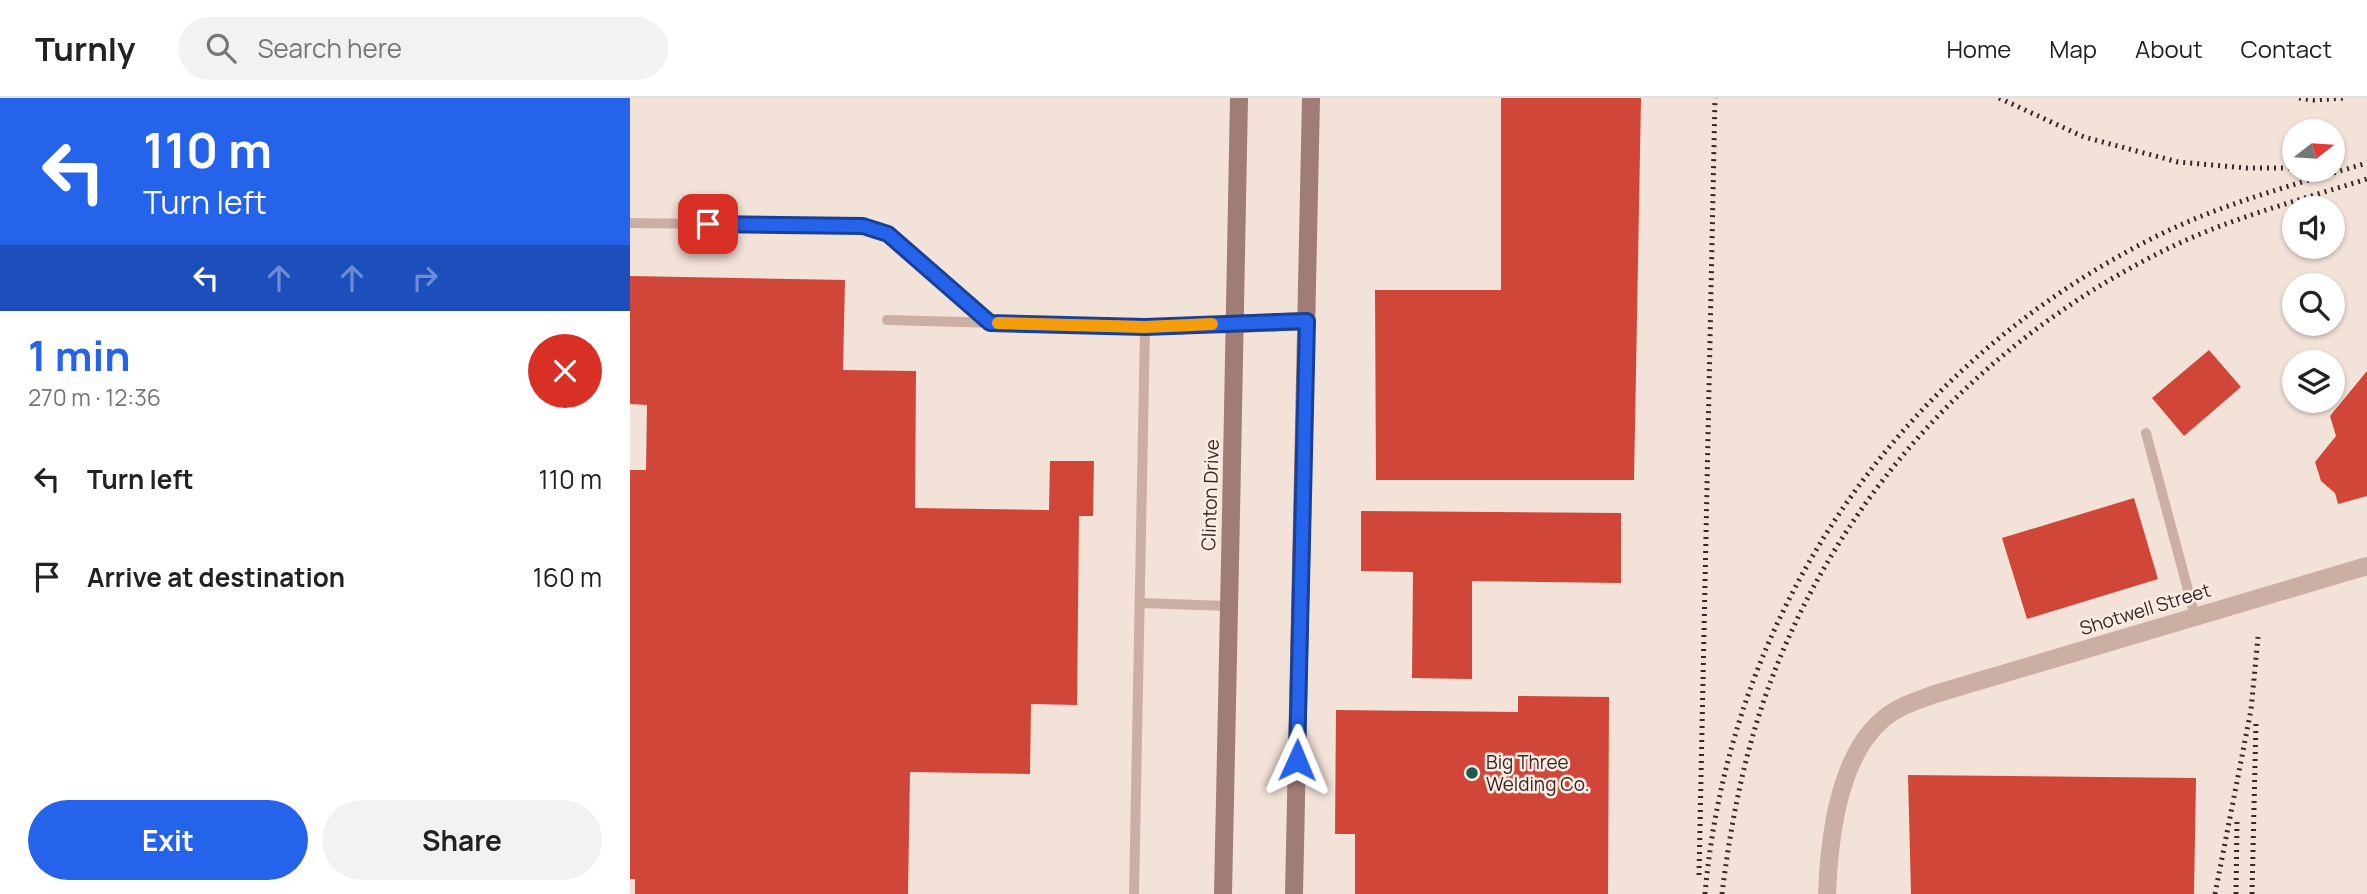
<!DOCTYPE html>
<html lang="en">
<head>
<meta charset="utf-8">
<style>
  body { margin:0; font-family:Manrope,sans-serif; background:#f2f2f2; color:#222; height:100vh; display:flex; flex-direction:column; font-size:26px; white-space:nowrap }
  * { box-sizing:border-box; margin:0 }
  p { font-size:23px; color:#767676 }
  .icon { flex:none; width:38px; height:38px; fill:none; stroke:currentColor; stroke-width:2; stroke-linecap:round; stroke-linejoin:round }
  .map { position:relative; flex:1; overflow:hidden }
  .side { display:flex; flex-direction:column; background:#fff; width:630px }
  .side>* { flex:none }
  .hud { background:#2563eb; color:#fff; overflow:hidden }
  .needle { width:46px; rotate:73deg }
  .fabs { position:absolute; left:1652px; top:21px; display:grid; gap:14px }
  .fabs a { display:grid; place-items:center; width:63px; height:63px; border-radius:50%; background:#fff; box-shadow:0 2px 5px #0004; font-size:35px }
  .pin { position:absolute; display:grid; place-items:center; width:60px; height:60px; color:#fff; margin:-30px; border-radius:14px; box-shadow:0 4px 10px #0006 }
  .me { position:absolute; width:77px; margin:-38px; rotate:1deg; stroke-linejoin:round; filter:drop-shadow(0 0 5px #0008) }
  .turn { display:flex; align-items:center; gap:24px; height:147px; padding:0 28px; font-size:32px }
  .turn .icon { width:91px; height:91px; stroke-width:2.5 }
  .turn b { display:block; font-size:49px; line-height:60px }
  .lanes { display:flex; align-items:center; height:66px; padding:0 28px; background:#0003; justify-content:center; gap:35px; direction:ltr }
  .lanes .off { opacity:.35 }
  .round { display:grid; place-items:center; flex:none; width:74px; height:74px; border-radius:37px; background:#f2f2f2 }
  .summary { display:flex; align-items:center; justify-content:space-between; height:119px; padding:0 28px }
  h1 { font-size:42px; font-weight:700; line-height:52px; color:#2563eb }
  .action { display:flex; gap:14px; margin-top:auto; padding:14px 28px }
  .action a { flex:1; height:80px; border-radius:42px; background:#2563eb; color:#fff; font-size:28px; font-weight:700; line-height:80px; text-align:center }
  .action a+a { background:#f2f2f2; color:#222 }
  ul { padding:0; list-style:none }
  li { display:flex; align-items:center; gap:21px; height:98px; padding:0 28px }
  li div { flex:1 }
  li b { display:block; font-size:26px }
  li em { font-style:normal }
  header { display:flex; align-items:center; gap:42px; box-sizing:border-box; height:98px; padding:0 35px; background:#fff; border-bottom:2px solid #e0e0e0 }
  header strong { font-size:33px }
  nav { display:flex; gap:38px; margin-inline-start:auto; font-size:24px }
  .search { width:490px; height:63px; background:#f2f2f2; display:flex; align-items:center; gap:18px; box-sizing:border-box; padding:0 24px; border-radius:38px; color:#767676; font-size:26px }
  main { display:flex; flex:1; min-height:0 }
  .map>svg:first-child { display:block }
</style>
</head>
<body>
<header>
<strong>Turnly</strong>
<div class="search"><svg class="icon" aria-label="search" viewBox="0 0 24 24"><circle cx="10" cy="10" r="6"/><path d="M15 15l6 6"/></svg>Search here</div>
<nav><a>Home</a><a>Map</a><a>About</a><a>Contact</a></nav>
</header>
<main>
<section class="side">
<div class="hud">
<div class="turn"><svg class="icon" aria-label="left" viewBox="0 0 24 24"><path d="M17 20v-9H6M10 6l-5 5 5 5"/></svg><div><b>110 m</b>Turn left</div></div>
<div class="lanes"><svg class="icon" aria-label="left" viewBox="0 0 24 24"><path d="M17 20v-9H6M10 6l-5 5 5 5"/></svg><svg class="icon off" aria-label="ahead" viewBox="0 0 24 24"><path d="M12 20V5M6 11l6-6 6 6"/></svg><svg class="icon off" aria-label="ahead" viewBox="0 0 24 24"><path d="M12 20V5M6 11l6-6 6 6"/></svg><svg class="icon off" aria-label="right" viewBox="0 0 24 24"><path d="M7 20v-9h11M14 6l5 5-5 5"/></svg></div>
</div>
<div class="summary"><div><h1>1 min</h1><p>270 m · 12:36</p></div><a class="round" style="background:#d93025;color:#fff"><svg class="icon" aria-label="close" viewBox="0 0 24 24"><path d="M6 6l12 12M18 6L6 18"/></svg></a></div>
<ul>
<li><svg class="icon" aria-label="left" viewBox="0 0 24 24"><path d="M17 20v-9H6M10 6l-5 5 5 5"/></svg><div><b>Turn left</b></div><em>110 m</em></li>
<li><svg class="icon" aria-label="arrive" viewBox="0 0 24 24"><path d="M6 21V4h12l-3 4 3 4H6"/></svg><div><b>Arrive at destination</b></div><em>160 m</em></li>
</ul>
<div class="action"><a>Exit</a><a>Share</a></div>
</section>
<div class="map">
<svg width="1737" height="796" viewBox="0 0 1737 796">
  <rect width="100%" height="100%" fill="#f3e2d8"/>
  <g fill="#d04639">
    <polygon points="871,0 1011,0 1004,382 746,382 745,192 871,192"/>
    <polygon points="0,178 215,182 213,272 286,273 285,410 419,412 420,363 464,363 463,418 449,418 447,607 401,606 400,676 280,674 278,796 5,796 5,781 0,781 0,372 16,372 17,307 0,306"/>
    <polygon points="1579,252 1611,289 1554,338 1522,300"/>
    <polygon points="1737,273 1737,398 1708,406 1705,395 1691,383 1685,364 1706,338 1700,318"/>
    <polygon points="1504,400 1528,481 1397,521 1372,440"/>
    <polygon points="731,413 991,415 991,485 842,483 842,581 782,580 783,474 731,473"/>
    <polygon points="888,598 979,599 978,796 725,796 725,736 705,736 706,612 888,614"/>
    <polygon points="1278,677 1566,680 1564,796 1281,796"/>
  </g>
  <g fill="none" stroke-linecap="round" stroke-linejoin="round">
    <g stroke="#ccafa3" stroke-width="10">
      <polyline points="0,125 233,128 258,136 360,225"/>
      <polyline points="257,222 515,229"/>
      <polyline points="1516,335 1565,518"/>
      <polyline points="510,505 598,508"/>
      <polyline points="504,796 515,229 607,226"/>
    </g>
    <path stroke="#ccafa3" stroke-width="18" d="M1197,796c2,-54 11,-135 54,-173 15,-14 35,-20 54,-27l432,-128"/>
    <g stroke="#a07d74" stroke-width="18">
      <polyline points="607,226 677,223"/>
      <path d="M593,796c4,-265 13,-531 16,-796"/>
      <polyline points="664,796 681,0"/>
    </g>
    <g stroke="#362826" stroke-width="5" stroke-dasharray="2 5" stroke-linecap="butt">
      <polyline points="1369,0 1454,39 1548,64 1616,70 1664,70"/>
      <polyline points="1669,0 1684,2 1715,0"/>
      <polyline points="1069,777 1085,0"/>
      <path d="M1075,796c25,-282 192,-524 442,-653 69,-36 146,-56 220,-78"/>
      <path d="M1092,796c8,-65 20,-129 41,-191 68,-200 216,-362 404,-454 63,-31 133,-49 200,-70"/>
      <polyline points="1585,796 1621,612 1628,539"/>
      <polyline points="1606,796 1607,723"/>
      <polyline points="1622,796 1626,623"/>
    </g>
  </g>
  <g fill="none" stroke-linecap="round" stroke-linejoin="round">
    <g stroke="#184099" stroke-width="18">
      <polyline id="route" points="78,126 233,128 258,136 360,225 515,229 677,223 667,662"/>
    </g>
    <use href="#route" stroke="#2563eb" stroke-width="12"/>
    <polyline stroke="#f59e0b" stroke-width="12" points="368,225 515,229 582,226"/>
  </g>
  <circle fill="#185b55" stroke="#fbede4" stroke-width="2.5" cx="842" cy="675" r="7"/>
  <g text-anchor="middle" stroke-width="5" stroke-linejoin="round" paint-order="stroke">
    <g font-size="19" fill="#362826" stroke="#fbede4">
      <text transform="translate(580 397) rotate(-88)" y="7">Clinton Drive</text>
      <text transform="translate(1515 511) rotate(-17)" y="7">Shotwell Street</text>
    </g>
    <g font-size="19" fill="#362826" stroke="#fbede4" text-anchor="start">
      <text x="856" y="671">Big Three<tspan x="856" dy="22">Welding Co.</tspan></text>
    </g>
  </g>
</svg>
<div class="fabs">
<a><svg class="needle" viewBox="-14 -14 28 28"><path d="M0-13l5 13h-10z" fill="#e53935"/><path d="M0 13l5-13h-10z" fill="#767676"/></svg></a>
<a><svg class="icon" aria-label="sound" viewBox="0 0 24 24"><path d="M4 9h4l5-4v14l-5-4H4zM17 9q2 3 0 6"/></svg></a>
<a><svg class="icon" aria-label="search" viewBox="0 0 24 24"><circle cx="10" cy="10" r="6"/><path d="M15 15l6 6"/></svg></a>
<a><svg class="icon" aria-label="layers" viewBox="0 0 24 24"><path d="M12 4l9 5-9 5-9-5zM3 14l9 5 9-5"/></svg></a>
</div>
<div class="pin" style="left:78px;top:126px;background:#d93025"><svg class="icon" aria-label="arrive" viewBox="0 0 24 24"><path d="M6 21V4h12l-3 4 3 4H6"/></svg></div>
<svg class="me" style="left:667px;top:662px" viewBox="-20 -20 40 40"><path d="M0-17L14 15 0 8-14 15z" fill="#2563eb" stroke="#fff" stroke-width="4"/></svg>
</div>
</main>
</body>
</html>
